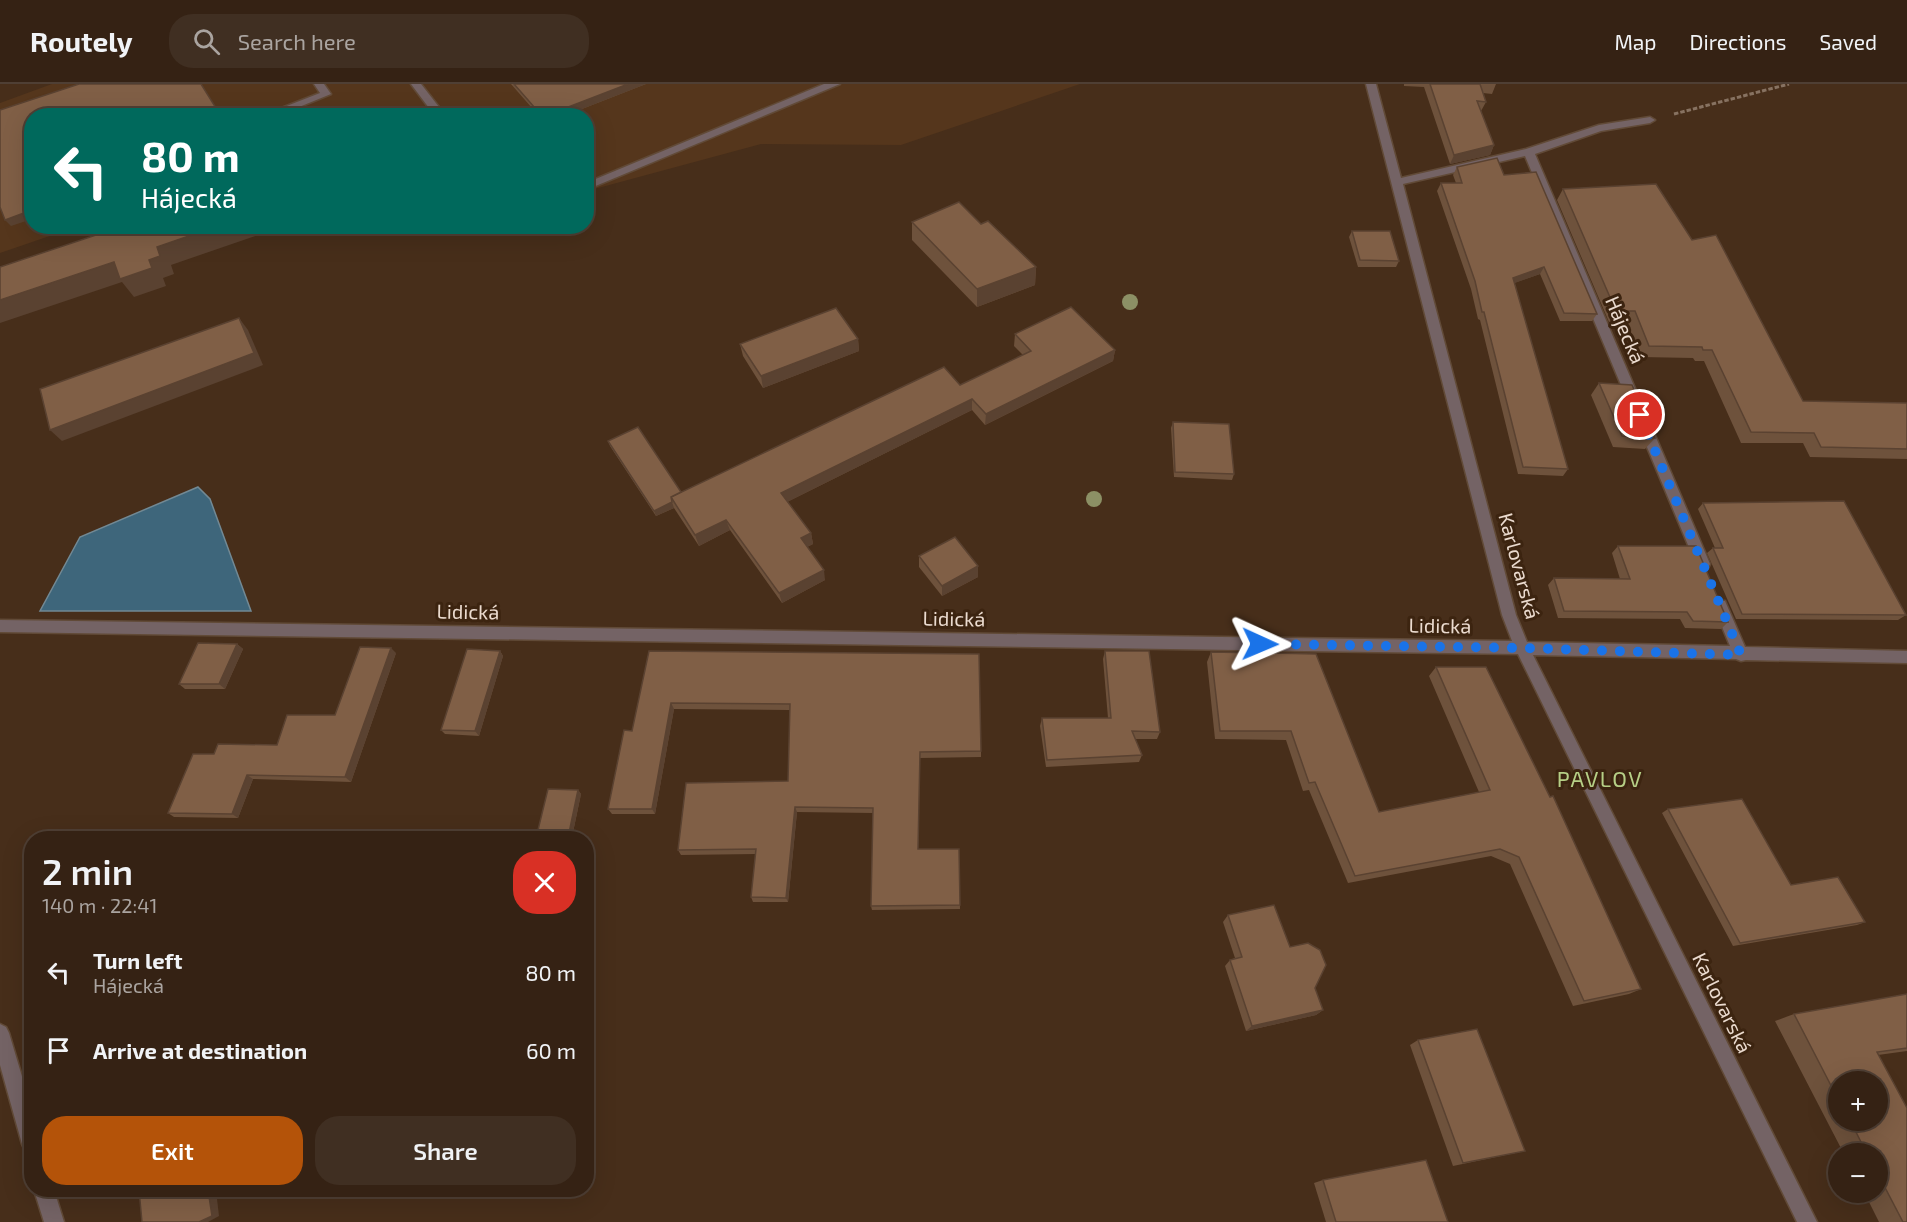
<!DOCTYPE html>
<html lang="en">
<head>
<meta charset="utf-8">
<style>
  body { margin:0; font-family:"Exo 2",sans-serif; background:#402f22; color:#f1f3f6; height:100vh; display:flex; flex-direction:column; font-size:22px; white-space:nowrap }
  * { box-sizing:border-box; margin:0 }
  p { font-size:20px; color:#aaa4a0 }
  .icon { flex:none; width:33px; height:33px; fill:none; stroke:currentColor; stroke-width:2; stroke-linecap:round; stroke-linejoin:round }
  .map { position:relative; flex:1; overflow:hidden }
  .details { position:absolute; left:24px; top:747px; width:570px; height:366px; display:flex; flex-direction:column; background:#352214; border-radius:24px; box-shadow:0 6px 24px #0002,0 0 0 2px #4f3f34 }
  .details>* { flex:none }
  .top-card { position:absolute; left:24px; top:24px; width:570px; height:126px; border-radius:24px; box-shadow:0 6px 24px #0002,0 0 0 2px #4f3f34; background:#00695c; color:#fff; overflow:hidden }
  .fabs { position:absolute; left:1828px; top:987px; display:grid; gap:12px }
  .fabs a { display:grid; place-items:center; width:60px; height:60px; border-radius:50%; background:#352214; box-shadow:0 6px 24px #0002,0 0 0 2px #4f3f34; font-size:30px }
  .pin { position:absolute; display:grid; place-items:center; width:51px; height:51px; color:#fff; margin:-26px; border:3px solid #fff; border-radius:50%; box-shadow:0 2px 6px #0007 }
  .me { position:absolute; width:66px; margin:-33px; rotate:91deg; stroke-linejoin:round; filter:drop-shadow(0 0 4px #0008) }
  .turn { display:flex; align-items:center; gap:21px; height:126px; padding:0 18px; font-size:27px }
  .turn .icon { width:78px; height:78px; stroke-width:2.5 }
  .turn b { display:block; font-size:42px; line-height:51px }
  .round { display:grid; place-items:center; flex:none; width:63px; height:63px; border-radius:24px; background:#402f22 }
  .overview { display:flex; align-items:center; justify-content:space-between; height:102px; padding:0 18px }
  h1 { font-size:36px; font-weight:600; line-height:45px }
  .cta { display:flex; gap:12px; margin-top:auto; padding:12px 18px }
  .cta a { flex:1; height:69px; border-radius:24px; background:#b45309; color:#fff; font-size:24px; font-weight:600; line-height:69px; text-align:center }
  .cta a+a { background:#402f22; color:#f1f3f6 }
  ul { padding:0; list-style:none }
  li { display:flex; align-items:center; gap:18px; height:78px; padding:0 18px }
  li div { flex:1 }
  li b { display:block; font-size:22px }
  li em { font-style:normal }
  header { display:flex; align-items:center; gap:36px; box-sizing:border-box; height:84px; padding:0 30px; background:#352214; border-bottom:2px solid #4f3f34 }
  header strong { font-size:28px }
  nav { display:flex; gap:33px; margin-inline-start:auto; font-size:21px }
  .search { width:420px; height:54px; background:#402f22; display:flex; align-items:center; gap:15px; box-sizing:border-box; padding:0 21px; border-radius:24px; color:#aaa4a0; font-size:22px }
  .map>svg:first-child { display:block }
</style>
</head>
<body>
<header>
<strong>Routely</strong>
<div class="search"><svg class="icon" aria-label="search" viewBox="0 0 24 24"><circle cx="10" cy="10" r="6"/><path d="M15 15l6 6"/></svg>Search here</div>
<nav><a>Map</a><a>Directions</a><a>Saved</a></nav>
</header>
<div class="map">
<svg width="1907" height="1138" viewBox="0 0 1907 1138">
  <rect width="100%" height="100%" fill="#472e1a"/>
  <polygon fill="#55361c" points="52,0 1080,0 901,61 761,60 587,107 586,32 32,32 32,142 76,143 0,169 0,19"/>
  <polygon fill="#3e667b" stroke="#728994" stroke-width="1.5" points="198,403 210,415 251,527 40,527 80,453"/>
  <g fill="none" stroke-linecap="round" stroke-linejoin="round">
    <g stroke="#614a37" stroke-width="3">
      <g id="minor">
        <polygon points="314,0 324,0 331,10 277,32 261,32 320,9"/>
        <polygon points="411,0 421,0 446,32 435,32"/>
        <polygon points="824,0 840,0 586,106 586,99"/>
        <polygon points="1366,0 1376,0 1401,94 1526,65 1599,41 1650,33 1655,36 1650,39 1601,47 1535,70 1710,480 1708,484 1698,484 1696,480 1525,72 1403,100 1516,531 1527,558 1730,562 1713,521 1715,517 1725,517 1745,563 1907,567 1907,579 1746,576 1741,577 1736,575 1533,571 1817,1138 1797,1138 1518,570 0,548 0,536 1512,557 1502,531"/>
        <polygon points="0,940 6,943 9,949 32,1026 32,1069 25,1067 22,1060 0,981"/>
        <polygon points="34,1106 54,1106 64,1138 44,1138"/>
      </g>
    </g>
    <polyline stroke="#877261" stroke-width="3" stroke-dasharray="4.5 2" stroke-linecap="butt" points="1674,30 1789,0"/>
    <use href="#minor" fill="#746365" fill-rule="evenodd"/>
  </g>
  <g fill="#8c9065">
    <circle cx="1130" cy="218" r="8"/>
    <circle cx="1094" cy="415" r="8"/>
  </g>
  <g fill="#6e523c" fill-rule="evenodd">
    <polygon points="511,0 646,0 564,32 539,32"/>
    <polygon points="1404,0 1496,0 1492,10 1483,9 1486,18 1481,27 1494,61 1490,71 1450,80 1424,3 1404,2"/>
    <polygon points="1457,83 1504,91 1597,230 1592,237 1560,237 1540,190 1514,199 1568,385 1563,392 1518,390 1480,236 1478,235 1471,205 1437,107 1441,99 1456,99 1453,91"/>
    <polygon points="1563,105 1692,156 1803,317 1907,319 1907,375 1810,373 1803,359 1741,359 1704,277 1695,277 1693,274 1641,273 1627,238 1609,238 1557,116"/>
    <polygon points="912,138 981,140 1036,183 1035,201 977,223 912,156"/>
    <polygon points="1352,147 1399,177 1396,183 1358,183 1349,153"/>
    <polygon points="1015,250 1115,266 1113,277 985,341 972,326 787,418 811,449 813,460 807,463 825,496 782,519 730,446 699,462 674,424 656,432 610,362 608,357 681,408 960,301 1023,271 1014,262"/>
    <polygon points="858,255 859,267 763,304 743,272 740,260"/>
    <polygon points="1599,299 1655,354 1645,365 1613,363 1591,311"/>
    <polygon points="1173,338 1234,390 1232,396 1174,393 1171,344"/>
    <polygon points="1703,419 1906,531 1898,536 1736,535 1707,469 1713,464 1715,464 1698,425"/>
    <polygon points="1618,462 1728,538 1721,545 1685,544 1680,535 1558,534 1548,501 1554,494 1620,495 1612,469"/>
    <polygon points="919,472 978,482 978,493 942,512 919,483"/>
    <polygon points="237,560 243,565 225,605 185,605 179,600"/>
    <polygon points="500,567 503,572 479,652 445,650 441,646"/>
    <polygon points="649,567 981,667 981,673 920,674 918,765 959,765 960,825 872,826 871,822 873,729 797,728 788,818 753,818 751,813 756,770 681,771 678,766 788,697 790,626 674,625 655,730 612,730 608,725 632,647"/>
    <polygon points="1105,567 1160,648 1157,655 1135,655 1142,671 1139,678 1046,683 1040,642 1042,634 1108,634 1103,575"/>
    <polygon points="1211,568 1379,728 1479,708 1429,592 1436,583 1641,905 1629,910 1573,922 1510,780 1491,772 1348,799 1309,706 1303,707 1286,656 1215,655 1207,578"/>
    <polygon points="396,569 351,698 253,695 238,734 174,733 168,729 277,661 335,631"/>
    <polygon points="578,706 581,710 572,753 540,753 537,750"/>
    <polygon points="1668,725 1791,801 1865,838 1857,841 1733,862 1662,729"/>
    <polygon points="1228,831 1290,863 1315,904 1323,926 1316,931 1246,947 1225,882 1230,876 1235,874 1223,838"/>
    <path d="M1907,910v57l-29,4 29,167h-28l-15,-30h14v-38h-34l-69,-133 19,-7zM1839,998l39,38h-39z"/>
    <polygon points="1418,956 1525,1067 1453,1082 1410,961"/>
    <polygon points="1323,1096 1448,1138 1326,1138 1314,1099"/>
  </g>
  <g fill="#5a4231">
    <polygon points="628,0 646,0 564,32 545,32"/>
    <polygon points="1494,61 1490,71 1450,80 1454,71"/>
    <polygon points="32,126 32,135 11,142 5,136"/>
    <polygon points="218,142 284,142 171,181 174,190 163,194 166,202 134,213 122,198 0,239 0,216 114,178 149,176 157,163"/>
    <polygon points="1036,183 1035,201 977,223 977,205"/>
    <polygon points="1544,183 1540,190 1509,201 1513,194"/>
    <polygon points="239,234 248,246 263,281 62,357 50,346"/>
    <polygon points="858,255 859,267 763,304 761,292"/>
    <polygon points="1115,266 1113,277 985,341 986,330"/>
    <polygon points="972,315 972,326 783,420 781,409"/>
    <polygon points="672,418 674,424 656,432 654,427"/>
    <polygon points="726,436 730,446 699,462 695,451"/>
    <polygon points="811,449 813,460 803,465 801,454"/>
    <polygon points="978,482 978,493 942,512 942,502"/>
    <polygon points="824,486 825,496 782,519 779,509"/>
    <polygon points="237,560 243,565 225,605 219,600"/>
    <polygon points="391,564 396,569 351,698 345,693"/>
    <polygon points="500,567 503,572 479,652 475,647"/>
    <polygon points="671,619 674,625 655,730 652,725"/>
    <polygon points="247,691 253,695 238,734 232,730"/>
    <polygon points="578,706 581,710 572,753 569,749"/>
    <polygon points="795,723 797,728 788,818 786,814"/>
    <polygon points="1323,926 1316,931 1246,947 1252,942"/>
    <polygon points="208,1106 216,1106 219,1132 208,1138 199,1138"/>
  </g>
  <g fill="#805f46" stroke="#5a4231" stroke-width="1.5">
    <polygon points="79,0 201,0 221,32 32,32 32,126 5,136 0,123 0,26"/>
    <polygon points="514,0 628,0 545,32 542,32"/>
    <polygon points="1430,0 1480,0 1486,18 1477,17 1494,61 1454,71"/>
    <polygon points="1497,74 1504,91 1536,88 1597,230 1564,229 1544,183 1513,194 1568,385 1523,383 1484,228 1482,228 1475,197 1441,99 1462,99 1457,83"/>
    <polygon points="1656,100 1692,156 1716,151 1803,317 1907,319 1907,365 1821,363 1814,349 1751,348 1712,266 1703,266 1702,263 1649,262 1635,227 1616,227 1563,105"/>
    <polygon points="959,118 981,140 988,137 1036,183 977,205 912,138"/>
    <polygon points="123,142 218,142 157,163 160,172 149,176 152,184 120,195 114,178 0,216 0,183"/>
    <polygon points="1352,147 1390,147 1399,177 1360,176"/>
    <polygon points="1071,223 1115,266 986,330 972,315 781,409 811,449 801,454 824,486 779,509 726,436 695,451 671,413 944,283 960,301 1031,267 1015,250"/>
    <polygon points="836,224 858,255 761,292 740,260"/>
    <polygon points="239,234 254,269 50,346 40,305"/>
    <polygon points="1599,299 1632,301 1655,354 1622,352"/>
    <polygon points="1173,338 1229,340 1234,390 1175,388"/>
    <polygon points="638,343 681,408 671,413 672,418 654,427 608,357"/>
    <polygon points="1844,417 1906,531 1742,530 1713,464 1723,464 1703,419"/>
    <polygon points="955,453 978,482 942,502 919,472"/>
    <polygon points="1618,462 1696,462 1728,538 1693,537 1687,528 1564,527 1554,494 1630,495"/>
    <polygon points="198,559 237,560 219,600 179,600"/>
    <polygon points="360,563 391,564 345,693 247,691 232,730 168,729 193,670 214,670 218,660 277,661 287,631 335,631"/>
    <polygon points="467,565 500,567 475,647 441,646"/>
    <polygon points="649,567 979,570 981,667 920,668 918,765 959,765 960,821 871,822 873,724 795,723 786,814 751,813 756,765 678,766 686,699 788,697 790,620 671,619 652,725 608,725 624,646 632,647"/>
    <polygon points="1105,567 1149,567 1160,648 1132,647 1142,671 1047,676 1042,634 1111,634"/>
    <polygon points="1211,568 1316,570 1379,728 1490,706 1436,583 1486,583 1550,713 1553,712 1641,905 1584,917 1519,773 1500,765 1355,792 1315,698 1309,699 1291,647 1220,647"/>
    <polygon points="548,705 578,706 569,749 537,750"/>
    <polygon points="1742,715 1791,801 1838,793 1865,838 1740,859 1668,725"/>
    <polygon points="1274,821 1290,863 1308,859 1320,866 1326,881 1315,904 1323,926 1252,942 1230,876 1242,873 1228,831"/>
    <polygon points="1907,910 1907,964 1877,968 1907,1024 1907,1138 1903,1138 1878,1090 1878,1070 1867,1070 1850,1036 1878,1036 1878,998 1839,998 1839,1017 1794,930"/>
    <polygon points="1477,945 1525,1067 1463,1079 1418,956"/>
    <polygon points="1426,1076 1448,1138 1336,1138 1323,1096"/>
    <polygon points="139,1106 208,1106 212,1132 199,1138 142,1138"/>
  </g>
  <g fill="none" stroke-linecap="round" stroke-linejoin="round">
    <polyline stroke="#1a73e8" stroke-width="10" stroke-dasharray="0 18" points="1260,560 1522,564 1741,571 1640,331"/>
  </g>
  <g text-anchor="middle" stroke-width="6" stroke-linejoin="round" paint-order="stroke">
    <g font-size="20" fill="#ebdbcf" stroke="#3c2410">
      <text transform="translate(1625 246) rotate(67)" y="7">Hájecká</text>
      <text transform="translate(1519 482) rotate(75)" y="7">Karlovarská</text>
      <text transform="translate(468 528) rotate(1)" y="7">Lidická</text>
      <text transform="translate(954 535) rotate(1)" y="7">Lidická</text>
      <text transform="translate(1440 542) rotate(1)" y="7">Lidická</text>
      <text transform="translate(1722 919) rotate(64)" y="7">Karlovarská</text>
    </g>
    <g font-size="22" letter-spacing="1.5" fill="#b6cf86" stroke="#3c2410">
      <text x="1600" y="703">PAVLOV</text>
    </g>
  </g>
</svg>
<div class="fabs">
<a>+</a>
<a>−</a>
</div>
<div class="pin" style="left:1640px;top:331px;background:#d93025"><svg class="icon" aria-label="arrive" viewBox="0 0 24 24"><path d="M6 21V4h12l-3 4 3 4H6"/></svg></div>
<svg class="me" style="left:1260px;top:560px" viewBox="-20 -20 40 40"><path d="M0-17L14 15 0 8-14 15z" fill="#1a73e8" stroke="#fff" stroke-width="4"/></svg>
<div class="top-card">
<div class="turn"><svg class="icon" aria-label="left" viewBox="0 0 24 24"><path d="M17 20v-9H6M10 6l-5 5 5 5"/></svg><div><b>80 m</b>Hájecká</div></div>
</div>
<section class="details">
<div class="overview"><div><h1>2 min</h1><p>140 m · 22:41</p></div><a class="round" style="background:#d93025;color:#fff"><svg class="icon" aria-label="close" viewBox="0 0 24 24"><path d="M6 6l12 12M18 6L6 18"/></svg></a></div>
<ul>
<li><svg class="icon" aria-label="left" viewBox="0 0 24 24"><path d="M17 20v-9H6M10 6l-5 5 5 5"/></svg><div><b>Turn left</b><p>Hájecká</p></div><em>80 m</em></li>
<li><svg class="icon" aria-label="arrive" viewBox="0 0 24 24"><path d="M6 21V4h12l-3 4 3 4H6"/></svg><div><b>Arrive at destination</b></div><em>60 m</em></li>
</ul>
<div class="cta"><a>Exit</a><a>Share</a></div>
</section>
</div>
</body>
</html>
